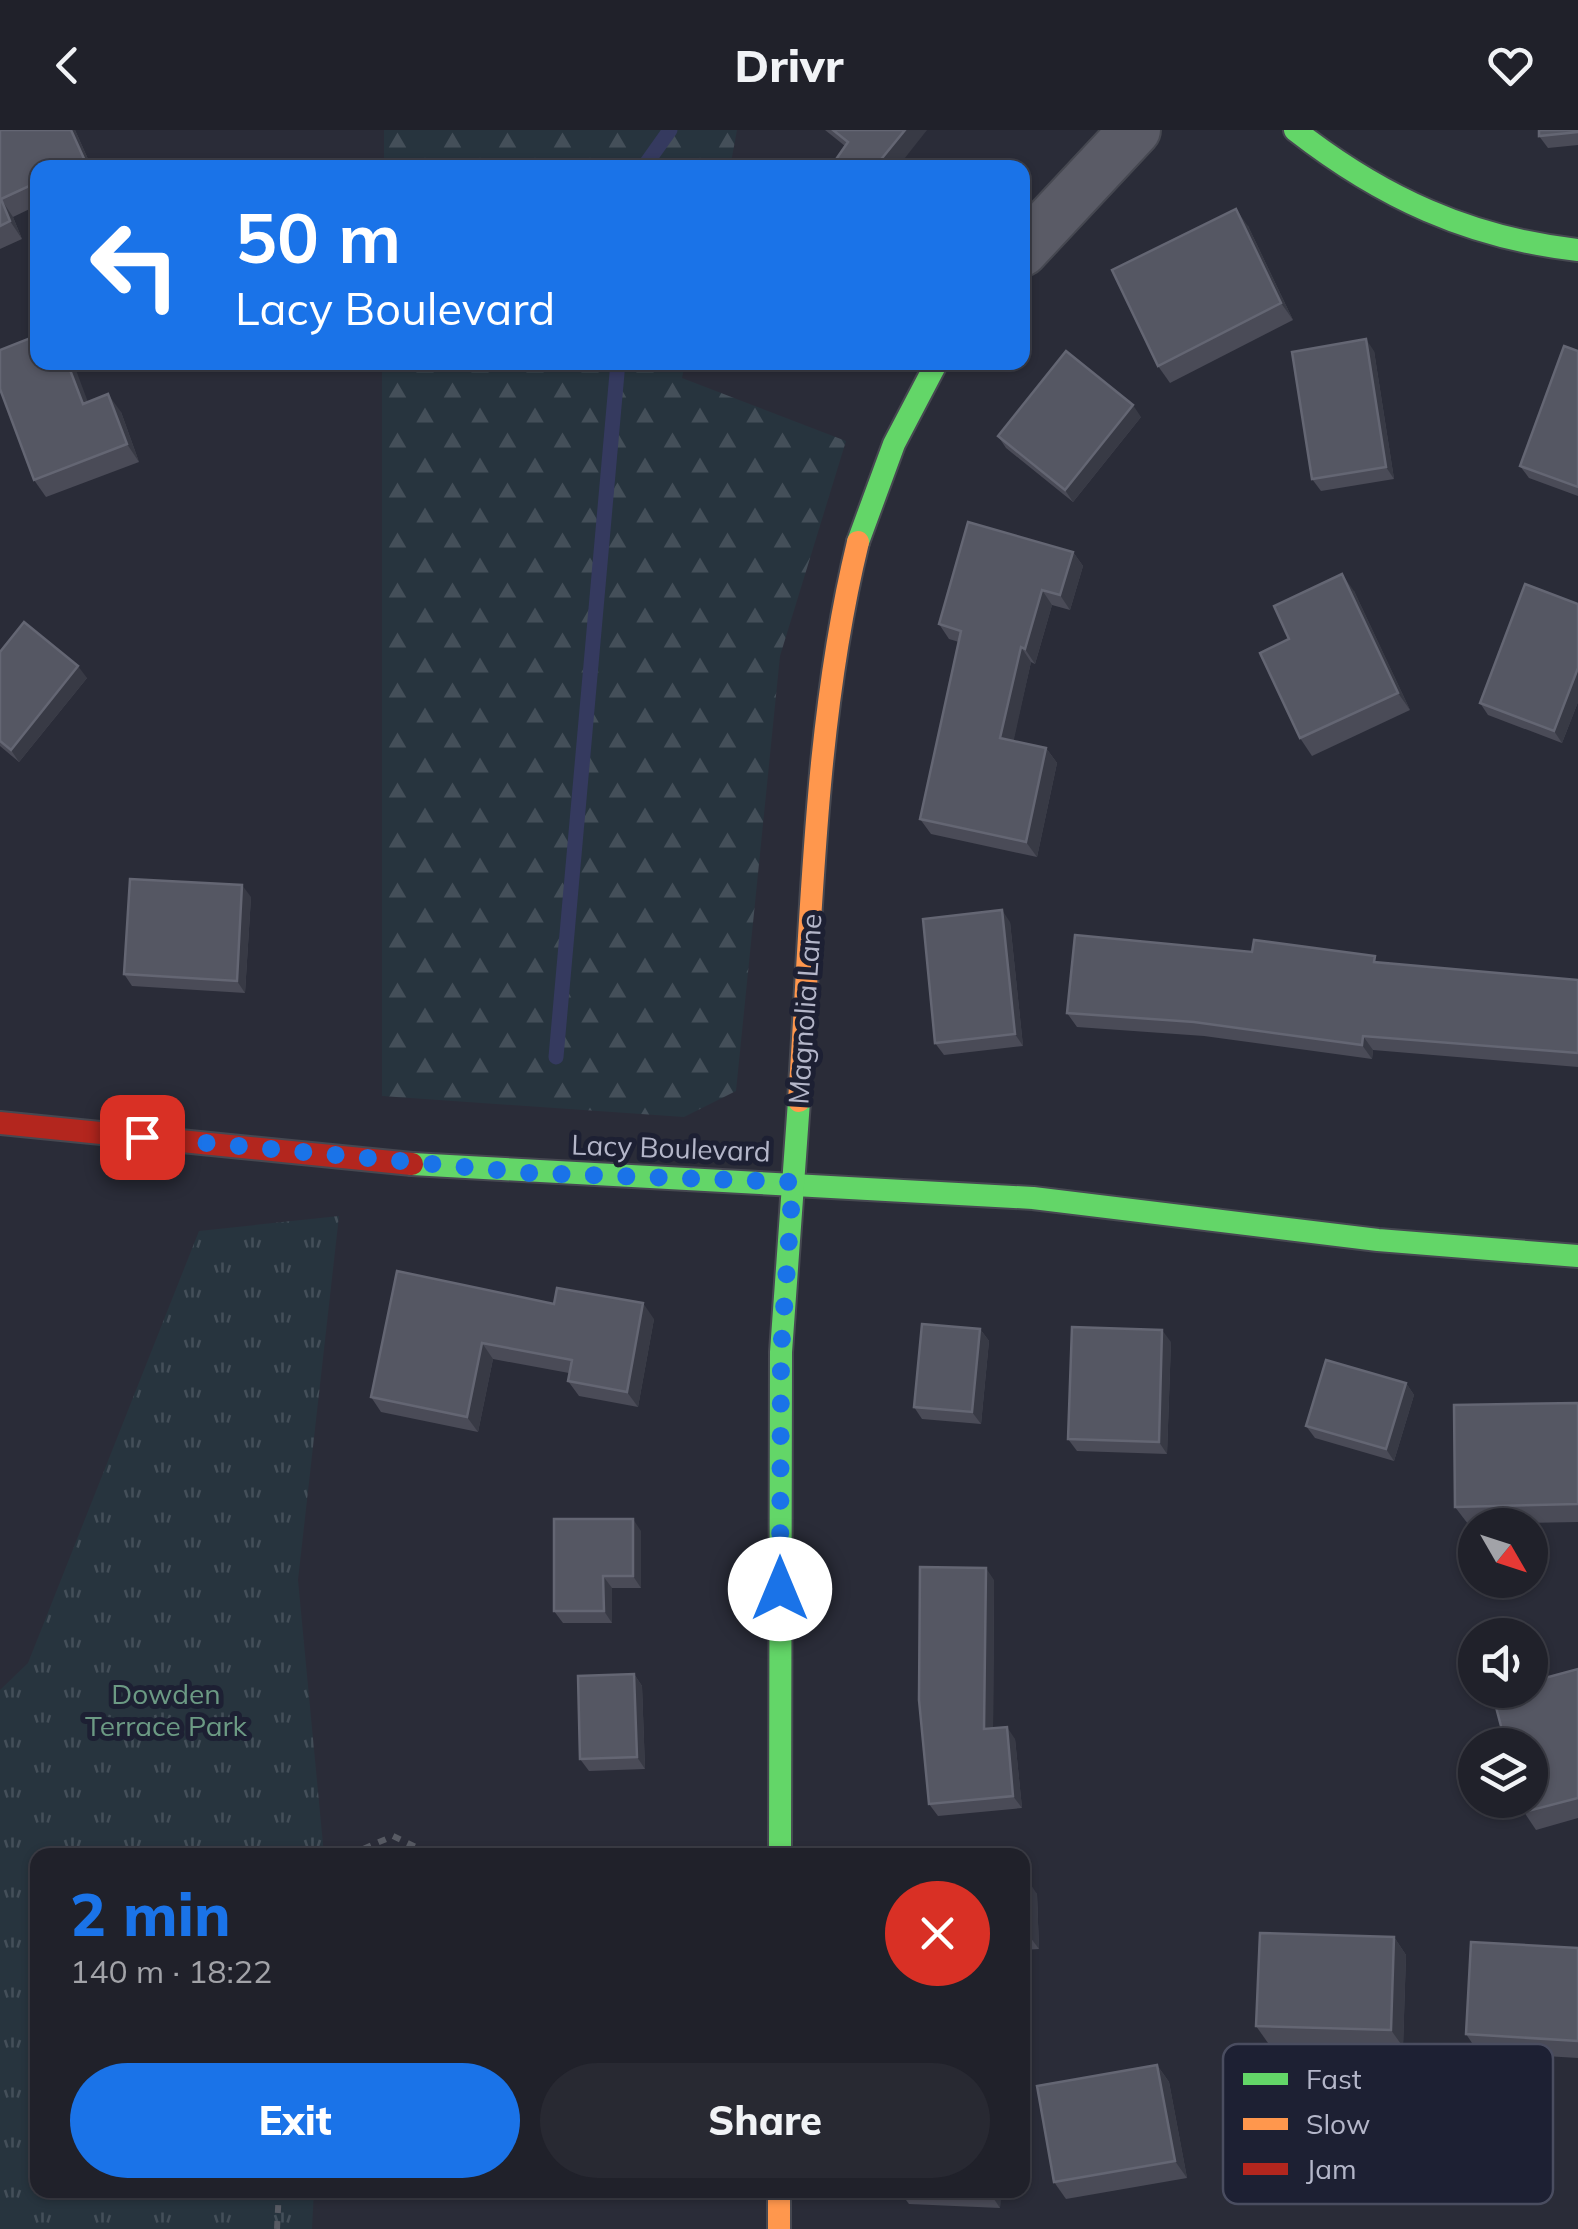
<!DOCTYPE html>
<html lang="en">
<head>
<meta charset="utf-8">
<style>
  body { margin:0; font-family:Mulish,sans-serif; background:#282932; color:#f1f3f6; height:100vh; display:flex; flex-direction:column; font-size:38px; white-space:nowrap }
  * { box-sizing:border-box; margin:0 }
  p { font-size:32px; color:#a2a3a8 }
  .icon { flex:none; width:55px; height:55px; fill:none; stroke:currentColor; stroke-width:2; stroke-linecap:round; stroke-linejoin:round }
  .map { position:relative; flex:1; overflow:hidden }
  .sheet { position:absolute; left:30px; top:1718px; width:1000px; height:350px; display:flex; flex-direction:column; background:#20212a; border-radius:20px; box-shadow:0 2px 8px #0004,0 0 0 2px #3d3e47 }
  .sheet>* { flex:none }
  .banner { position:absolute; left:30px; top:30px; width:1000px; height:210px; border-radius:20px; box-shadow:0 2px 8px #0004,0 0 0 2px #3d3e47; background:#1a73e8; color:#fff; overflow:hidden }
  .needle { width:65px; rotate:129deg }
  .tools { position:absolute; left:1458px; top:1378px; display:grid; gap:20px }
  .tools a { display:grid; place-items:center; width:90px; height:90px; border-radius:50%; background:#20212a; box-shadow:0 2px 8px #0004,0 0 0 2px #3d3e47; font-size:50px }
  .pin { position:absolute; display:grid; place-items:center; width:85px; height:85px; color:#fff; margin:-42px; border-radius:20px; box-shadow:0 5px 15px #0006 }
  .me { position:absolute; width:110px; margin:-55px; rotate:0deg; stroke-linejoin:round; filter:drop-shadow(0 0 8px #0008) }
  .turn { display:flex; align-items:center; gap:35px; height:210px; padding:0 40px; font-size:45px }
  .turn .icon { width:130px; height:130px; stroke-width:2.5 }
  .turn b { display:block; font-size:70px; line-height:85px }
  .round { display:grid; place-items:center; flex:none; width:105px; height:105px; border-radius:52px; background:#282932 }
  .headline { display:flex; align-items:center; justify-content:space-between; height:170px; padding:0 40px }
  h1 { font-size:60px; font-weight:800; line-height:75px; color:#1a73e8 }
  .action { display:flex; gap:20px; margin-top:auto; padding:20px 40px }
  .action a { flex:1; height:115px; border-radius:60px; background:#1a73e8; color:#fff; font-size:40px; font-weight:800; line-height:115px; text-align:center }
  .action a+a { background:#282932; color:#f1f3f6 }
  header { display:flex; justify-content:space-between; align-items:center; height:130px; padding:0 40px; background:#20212a; font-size:45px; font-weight:800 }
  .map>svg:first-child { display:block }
</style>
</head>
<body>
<header><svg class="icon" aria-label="back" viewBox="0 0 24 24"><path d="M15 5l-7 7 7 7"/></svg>Drivr<svg class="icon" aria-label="heart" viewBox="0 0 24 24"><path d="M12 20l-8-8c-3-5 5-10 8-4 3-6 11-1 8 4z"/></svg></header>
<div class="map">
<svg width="1578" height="2099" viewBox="0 0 1578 2099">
  <defs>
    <pattern id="forest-firs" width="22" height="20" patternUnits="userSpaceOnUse" patternTransform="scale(2.5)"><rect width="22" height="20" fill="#27343e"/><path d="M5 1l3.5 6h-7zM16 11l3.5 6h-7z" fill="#444f59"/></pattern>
    <pattern id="park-tufts" width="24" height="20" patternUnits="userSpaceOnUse" patternTransform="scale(2.5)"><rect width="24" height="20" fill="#27343e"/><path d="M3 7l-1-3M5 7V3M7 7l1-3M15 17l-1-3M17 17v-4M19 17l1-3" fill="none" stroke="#444f59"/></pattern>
  </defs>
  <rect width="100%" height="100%" fill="#2a2c38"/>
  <g fill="url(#forest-firs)">
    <polygon points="384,0 737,0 730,38 384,37"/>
    <polygon points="382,233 685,233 682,248 846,311 780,526 736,961 684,987 382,966"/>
  </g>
  <polygon fill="url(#park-tufts)" points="339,1086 298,1450 324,1725 38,1725 38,2060 314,2060 312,2099 0,2099 0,1560 28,1533 199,1101"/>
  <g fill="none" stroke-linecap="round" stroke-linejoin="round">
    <g stroke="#353a5f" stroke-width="15">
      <polyline points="643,38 670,0"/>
      <polyline points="556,927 618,232"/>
    </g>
    <g stroke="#464851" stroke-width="54">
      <polyline id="street" points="1022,121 1135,0"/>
    </g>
    <g stroke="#464851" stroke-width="26">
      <g id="fast">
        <path d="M1295,0c86,67 174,108 283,120"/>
        <polyline points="858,412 894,314 937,232"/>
        <polyline points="412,1034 1033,1068 1378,1110 1578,1126"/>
        <polyline points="780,1725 781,1222 799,971"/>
      </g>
    </g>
    <g stroke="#464851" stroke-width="26">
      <g id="slow">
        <path d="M799,971c13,-185 15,-378 59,-559"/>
        <polyline points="779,2060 779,2099"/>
      </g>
    </g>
    <g stroke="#464851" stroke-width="26">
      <polyline id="jam" points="0,993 412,1034"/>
    </g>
    <g stroke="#575a63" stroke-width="6" stroke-dasharray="8 8" stroke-linecap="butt">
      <polyline points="349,1725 393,1706 432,1725"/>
      <polyline points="702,1725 730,1724"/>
      <polyline points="277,2099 279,2060"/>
    </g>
    <use href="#street" stroke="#5a5b66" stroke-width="50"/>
    <use href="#fast" stroke="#63d668" stroke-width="22"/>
    <use href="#slow" stroke="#ff974d" stroke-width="22"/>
    <use href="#jam" stroke="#b3261e" stroke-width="22"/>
  </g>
  <g fill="#4a4b57">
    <polygon points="0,0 75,0 92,38 38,38 38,75 13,87 22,109 0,119"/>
    <polygon points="825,0 927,0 845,16"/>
    <polygon points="1578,0 1578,15 1548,18 1539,6"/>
    <polygon points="1248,96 1293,190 1170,253 1158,236"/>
    <polygon points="1374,221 1394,349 1321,361 1312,349"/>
    <polygon points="1578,221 1578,366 1529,348 1520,336"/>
    <polygon points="88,272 121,282 139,332 46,367 34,350"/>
    <polygon points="1141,287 1073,372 1006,318 998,306"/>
    <polygon points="1073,422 1083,436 1070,480 1052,475 1035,534 1031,532 1013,611 1046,618 1057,633 1037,727 931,704 920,689 959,512 949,509 939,494"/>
    <polygon points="1354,461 1410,580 1312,626 1300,608 1289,509"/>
    <polygon points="1578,474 1578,572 1562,613 1488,585 1480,573"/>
    <polygon points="0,522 87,548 19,632 0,616"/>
    <polygon points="251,767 245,863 132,856 124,844"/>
    <polygon points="1010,792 1023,916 944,925 935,913"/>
    <polygon points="1379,833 1578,850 1578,937 1373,920 1372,929 1204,906 1077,897 1067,883"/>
    <polygon points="554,1174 654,1189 638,1277 579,1266 568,1251 569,1243 493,1229 478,1302 381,1282 371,1267"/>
    <polygon points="980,1199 989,1211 981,1294 922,1289 914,1277"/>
    <polygon points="1171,1212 1167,1324 1077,1321 1068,1309"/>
    <polygon points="1406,1253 1414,1265 1394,1331 1315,1308 1306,1296"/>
    <polygon points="1578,1273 1578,1392 1468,1394 1455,1377"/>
    <polygon points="641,1401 641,1458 612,1458 612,1493 563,1493 554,1481"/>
    <polygon points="994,1450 993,1598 1015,1609 1022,1678 938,1686 929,1674"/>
    <polygon points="1578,1539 1578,1688 1536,1700 1524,1682"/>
    <polygon points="634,1544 642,1556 645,1639 589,1641 580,1629"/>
    <polygon points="1022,1752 1037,1764 1039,1819 1022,1820"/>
    <polygon points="1394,1807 1406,1825 1403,1917 1268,1913 1256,1896"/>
    <polygon points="1578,1818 1578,1928 1478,1922 1466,1904"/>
    <polygon points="1157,1935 1169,1952 1187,2048 1066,2069 1054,2052"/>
    <polygon points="1001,2060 1000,2078 909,2074 900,2062"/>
  </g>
  <g fill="#383a45">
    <polygon points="71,0 75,0 92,38 90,38 85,31"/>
    <polygon points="905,0 927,0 897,38 874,38"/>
    <polygon points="1,69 13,87 22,109 10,91"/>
    <polygon points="1236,79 1248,96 1293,190 1281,173"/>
    <polygon points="1366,209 1374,221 1394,349 1386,337"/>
    <polygon points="67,232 73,232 95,291 83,274"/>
    <polygon points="108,264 121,282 139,332 127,314"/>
    <polygon points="1133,275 1141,287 1073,372 1065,360"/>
    <polygon points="1073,422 1083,436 1070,480 1060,465"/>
    <polygon points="1342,444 1354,461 1410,580 1398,563"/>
    <polygon points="1042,460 1052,475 1035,534 1025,519"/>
    <polygon points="1021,517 1031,532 1011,623 1000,608"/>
    <polygon points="78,536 87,548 19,632 11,620"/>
    <polygon points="1578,538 1578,572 1562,613 1554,601"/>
    <polygon points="1046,618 1057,633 1037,727 1026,712"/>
    <polygon points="242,755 251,767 245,863 237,851"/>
    <polygon points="1002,780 1010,792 1023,916 1015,904"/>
    <polygon points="1363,906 1373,920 1372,929 1362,915"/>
    <polygon points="643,1173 654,1189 638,1277 627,1262"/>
    <polygon points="980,1199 989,1211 981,1294 972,1282"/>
    <polygon points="1162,1200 1171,1212 1167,1324 1159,1312"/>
    <polygon points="482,1213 493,1229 478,1302 467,1287"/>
    <polygon points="1406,1253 1414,1265 1394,1331 1386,1319"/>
    <polygon points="633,1389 641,1401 641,1458 633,1446"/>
    <polygon points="986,1438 994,1450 993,1611 984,1599"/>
    <polygon points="603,1446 612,1458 612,1493 604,1481"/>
    <polygon points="634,1544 642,1556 645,1639 637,1627"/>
    <polygon points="1007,1597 1015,1609 1022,1678 1013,1666"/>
    <polygon points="1029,1752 1037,1764 1039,1819 1030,1807"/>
    <polygon points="1394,1807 1406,1825 1403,1917 1391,1900"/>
    <polygon points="1157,1935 1169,1952 1187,2048 1175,2031"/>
    <polygon points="992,2060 1001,2060 1000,2078 992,2066"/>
  </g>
  <g fill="#555763" stroke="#646673" stroke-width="2.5">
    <polygon points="0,0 71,0 85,31 70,38 38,38 38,52 1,69 10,91 0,96"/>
    <polygon points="833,0 905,0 874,38 830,38 848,12"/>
    <polygon points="1539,0 1578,0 1578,2 1539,6"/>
    <polygon points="1236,79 1281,173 1158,236 1112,140"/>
    <polygon points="38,205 38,232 67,232 83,274 108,264 127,314 34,350 0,259 0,220"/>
    <polygon points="1366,209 1386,337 1312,349 1292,222"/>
    <polygon points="1564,216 1578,221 1578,357 1520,336"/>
    <polygon points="1066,221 1133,275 1065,360 998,306"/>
    <polygon points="968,392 1073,422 1060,465 1042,460 1025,519 1021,517 1000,608 1046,618 1026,712 920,689 961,501 939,494"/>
    <polygon points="1342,444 1398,563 1300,608 1260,523 1289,509 1274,476"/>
    <polygon points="1525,454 1578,474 1578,538 1554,601 1480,573"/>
    <polygon points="24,492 78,536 11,620 0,611 0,522"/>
    <polygon points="130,749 242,755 237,851 124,844"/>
    <polygon points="1002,780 1015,904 935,913 923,789"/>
    <polygon points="1075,805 1252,822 1254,810 1375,826 1374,832 1578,850 1578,923 1363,906 1362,915 1194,892 1067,883"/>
    <polygon points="397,1141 554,1174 557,1158 643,1173 627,1262 568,1251 572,1230 482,1213 467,1287 371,1267"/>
    <polygon points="922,1194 980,1199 972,1282 914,1277"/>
    <polygon points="1072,1197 1162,1200 1159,1312 1068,1309"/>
    <polygon points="1326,1230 1406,1253 1386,1319 1306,1296"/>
    <polygon points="1578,1273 1578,1374 1455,1377 1454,1275"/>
    <polygon points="554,1389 633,1389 633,1446 603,1446 604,1481 554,1481"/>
    <polygon points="920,1437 986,1438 984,1599 1007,1597 1013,1666 929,1674 919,1570"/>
    <polygon points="1578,1539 1578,1668 1524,1682 1520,1670 1530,1670 1530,1615 1506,1615 1492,1562 1500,1560 1530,1560 1530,1552"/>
    <polygon points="634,1544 637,1627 580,1629 578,1546"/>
    <polygon points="1022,1752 1029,1752 1030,1807 1022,1807"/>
    <polygon points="1260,1803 1394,1807 1391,1900 1256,1896"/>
    <polygon points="1471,1812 1578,1818 1578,1911 1466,1904"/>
    <polygon points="1157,1935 1175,2031 1054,2052 1037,1956"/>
    <polygon points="900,2060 992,2060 992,2066 900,2062"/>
  </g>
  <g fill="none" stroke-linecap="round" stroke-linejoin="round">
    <polyline stroke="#1a73e8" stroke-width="18" stroke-dasharray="0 32.4" points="142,1007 530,1043 793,1052 781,1222 780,1459"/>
  </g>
  <g text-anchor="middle" stroke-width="10" stroke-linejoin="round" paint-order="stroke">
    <g font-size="28" fill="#b4b6c9" stroke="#1d2033">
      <text transform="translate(805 879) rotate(-86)" y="10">Magnolia Lane</text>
      <text transform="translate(671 1018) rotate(2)" y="10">Lacy Boulevard</text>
    </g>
    <g font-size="28" fill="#6c9a84" stroke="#1d2033">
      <text x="166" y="1574">Dowden<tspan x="166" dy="32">Terrace Park</tspan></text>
    </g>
  </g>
  <rect x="1223" y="1914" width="330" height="160" rx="15" fill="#1d2033" stroke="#4a4d60" stroke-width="2.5"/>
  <rect x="1243" y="1943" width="45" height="12" fill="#63d668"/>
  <rect x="1243" y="1988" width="45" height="12" fill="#ff974d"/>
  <rect x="1243" y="2033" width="45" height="12" fill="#b3261e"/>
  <g font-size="28" fill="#b4b6c9">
    <text x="1306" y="1959">Fast</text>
    <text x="1306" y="2004">Slow</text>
    <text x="1306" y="2049">Jam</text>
  </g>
</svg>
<div class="tools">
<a><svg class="needle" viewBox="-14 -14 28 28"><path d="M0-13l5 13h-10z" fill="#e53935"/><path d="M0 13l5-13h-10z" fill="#a2a3a8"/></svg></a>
<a><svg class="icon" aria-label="sound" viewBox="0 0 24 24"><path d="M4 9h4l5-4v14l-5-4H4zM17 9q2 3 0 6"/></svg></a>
<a><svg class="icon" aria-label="layers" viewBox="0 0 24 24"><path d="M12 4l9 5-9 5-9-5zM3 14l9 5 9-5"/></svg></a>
</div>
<div class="pin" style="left:142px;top:1007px;background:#d93025"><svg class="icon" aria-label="arrive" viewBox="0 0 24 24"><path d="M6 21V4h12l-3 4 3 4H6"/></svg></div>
<svg class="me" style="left:780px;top:1459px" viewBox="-20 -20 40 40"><circle r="19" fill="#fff"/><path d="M0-13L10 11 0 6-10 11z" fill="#1a73e8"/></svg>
<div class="banner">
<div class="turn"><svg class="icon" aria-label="left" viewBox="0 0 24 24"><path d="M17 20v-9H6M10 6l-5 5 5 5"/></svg><div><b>50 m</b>Lacy Boulevard</div></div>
</div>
<section class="sheet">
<div class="headline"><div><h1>2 min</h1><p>140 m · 18:22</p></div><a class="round" style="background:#d93025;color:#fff"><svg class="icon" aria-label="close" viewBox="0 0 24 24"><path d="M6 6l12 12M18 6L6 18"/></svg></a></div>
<div class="action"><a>Exit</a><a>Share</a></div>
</section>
</div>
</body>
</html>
